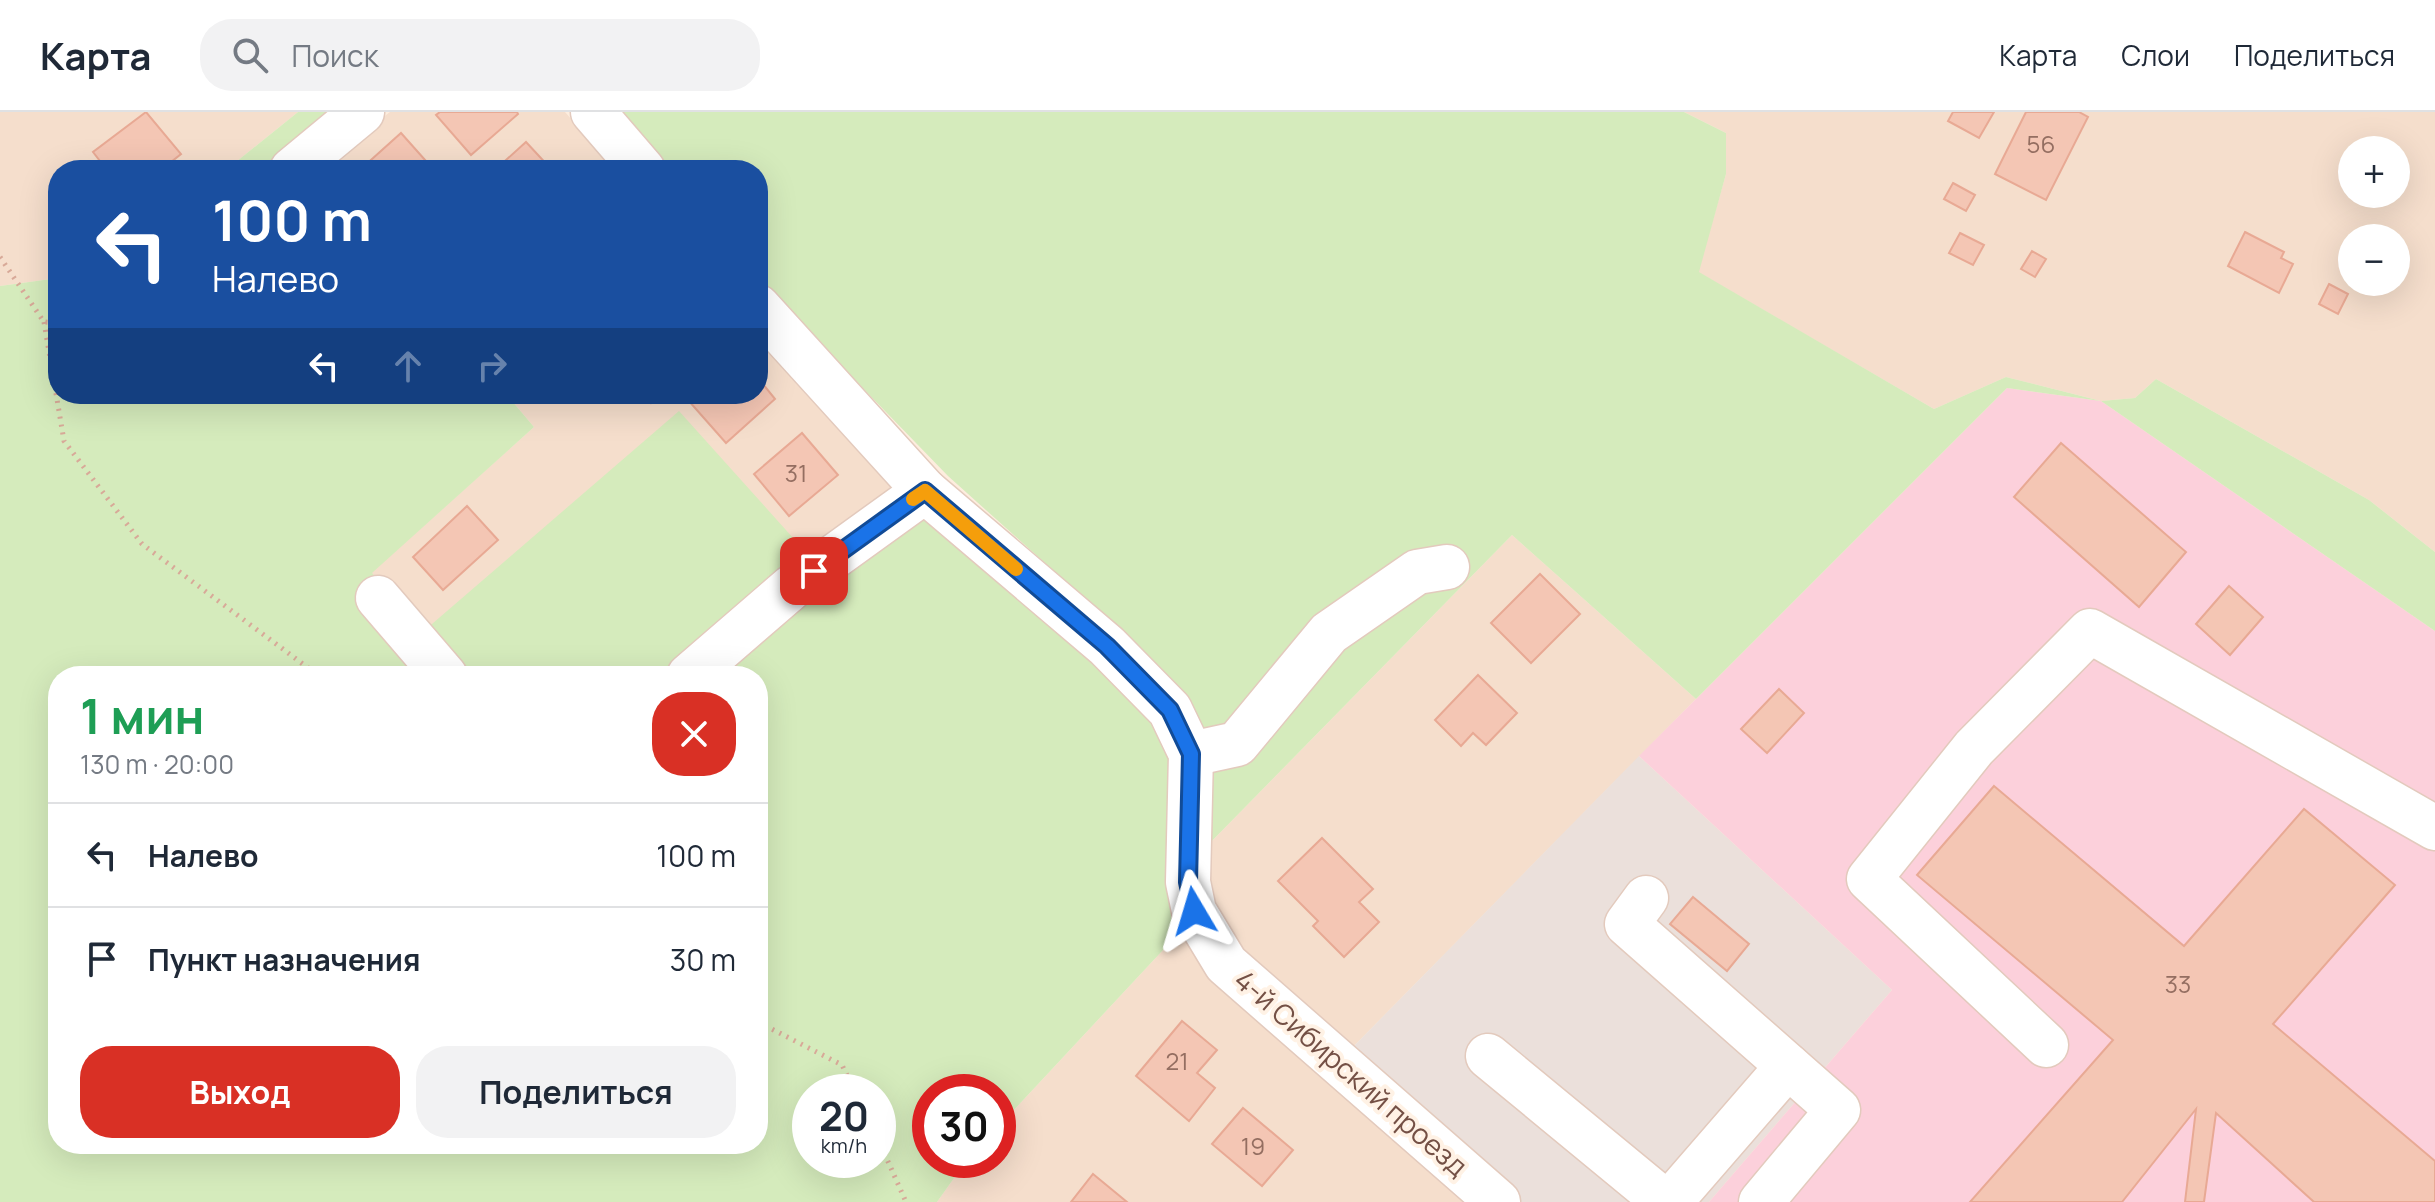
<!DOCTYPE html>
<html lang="ru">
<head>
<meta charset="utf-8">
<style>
  body { margin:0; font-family:Manrope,sans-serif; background:#f2f2f3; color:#1f2937; height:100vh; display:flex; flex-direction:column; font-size:30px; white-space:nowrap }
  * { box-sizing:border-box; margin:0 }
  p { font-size:26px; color:#747a83 }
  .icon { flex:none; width:44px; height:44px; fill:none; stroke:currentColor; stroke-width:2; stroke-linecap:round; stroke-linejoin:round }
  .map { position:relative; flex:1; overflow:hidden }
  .details { position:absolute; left:48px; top:554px; width:720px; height:488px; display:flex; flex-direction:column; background:#fff; border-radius:32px; box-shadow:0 8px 32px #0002 }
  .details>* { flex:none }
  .guide { position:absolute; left:48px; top:48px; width:720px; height:244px; border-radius:32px; box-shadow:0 8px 32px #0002; background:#1a4fa0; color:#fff; overflow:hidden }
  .controls { position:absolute; left:2338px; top:24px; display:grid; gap:16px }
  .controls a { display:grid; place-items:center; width:72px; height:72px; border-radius:50%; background:#fff; box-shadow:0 8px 32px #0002; font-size:40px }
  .speed { position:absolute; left:792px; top:962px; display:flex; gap:16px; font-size:40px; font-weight:700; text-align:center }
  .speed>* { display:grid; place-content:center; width:104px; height:104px; border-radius:50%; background:#fff; box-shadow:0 8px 32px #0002; line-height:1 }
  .speed small { font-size:20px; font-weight:400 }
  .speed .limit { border:12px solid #d22; background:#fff; color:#111 }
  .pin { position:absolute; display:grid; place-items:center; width:68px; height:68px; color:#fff; margin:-34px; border-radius:16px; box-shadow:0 4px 12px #0006 }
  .me { position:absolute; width:88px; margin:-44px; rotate:353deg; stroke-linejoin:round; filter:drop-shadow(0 0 6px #0008) }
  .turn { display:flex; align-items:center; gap:28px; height:168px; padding:0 32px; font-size:36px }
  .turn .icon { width:104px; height:104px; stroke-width:2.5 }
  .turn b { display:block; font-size:56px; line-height:68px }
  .lanes { display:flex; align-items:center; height:76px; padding:0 32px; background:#0003; justify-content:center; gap:40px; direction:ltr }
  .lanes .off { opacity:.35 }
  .round { display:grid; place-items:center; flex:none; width:84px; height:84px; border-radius:32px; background:#f2f2f3 }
  .head { display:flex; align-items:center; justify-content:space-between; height:136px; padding:0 32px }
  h1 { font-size:48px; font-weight:700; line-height:60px; color:#1e9e55 }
  .action { display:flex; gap:16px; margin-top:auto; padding:16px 32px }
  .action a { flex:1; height:92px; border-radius:32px; background:#d93025; color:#fff; font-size:32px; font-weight:700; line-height:92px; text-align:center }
  .action a+a { background:#f2f2f3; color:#1f2937 }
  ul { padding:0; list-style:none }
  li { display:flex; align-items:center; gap:24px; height:104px; padding:0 32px; border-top:2px solid #e0e1e3 }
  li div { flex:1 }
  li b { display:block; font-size:30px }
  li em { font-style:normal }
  header { display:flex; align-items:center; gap:48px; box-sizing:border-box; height:112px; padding:0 40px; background:#fff; border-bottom:2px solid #e0e1e3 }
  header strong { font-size:38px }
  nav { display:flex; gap:44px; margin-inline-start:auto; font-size:28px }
  .search { width:560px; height:72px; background:#f2f2f3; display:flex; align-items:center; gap:20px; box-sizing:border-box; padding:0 28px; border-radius:32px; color:#747a83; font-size:30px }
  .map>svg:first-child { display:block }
</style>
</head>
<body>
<header>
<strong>Карта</strong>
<div class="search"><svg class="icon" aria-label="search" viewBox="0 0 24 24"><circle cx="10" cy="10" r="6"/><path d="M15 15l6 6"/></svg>Поиск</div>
<nav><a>Карта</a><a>Слои</a><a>Поделиться</a></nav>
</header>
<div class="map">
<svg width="2435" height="1090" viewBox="0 0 2435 1090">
  <rect width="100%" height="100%" fill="#fdedde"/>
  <g fill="#f5decc" fill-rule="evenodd">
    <polygon points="0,0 298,0 226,58 58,58 58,166 0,174"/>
    <polygon points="390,0 565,0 617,58 315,58"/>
    <path d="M1684,0h751v440l-66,-52 -213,-121 -21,19 -34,3 -95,-24 -72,32 -236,-137 28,-98v-41zM2352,38h44v44h-44zM2352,126h44v44h-44z"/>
    <polygon points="758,216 900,376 813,447 425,518 371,461 534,315 506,282 758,282"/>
    <polygon points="1512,423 1696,587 1347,941 1243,842 1204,793 1205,736"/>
    <polygon points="1183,808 1484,1090 937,1090 967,1048 998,1048 998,1015 1164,837"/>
  </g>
  <polygon fill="#ebe0db" points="1639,644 1892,878 1709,1090 1515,1090 1347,941"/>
  <polygon fill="#fcd0db" points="2007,276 2101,289 2435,519 2435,1090 1709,1090 1892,878 1639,644"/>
  <g fill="#d5ebbc" fill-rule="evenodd">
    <polygon points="298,0 350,0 288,58 226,58"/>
    <polygon points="612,0 1684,0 1726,21 1726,62 1699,160 1934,297 2006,265 2101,289 2135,286 2156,267 2369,388 2435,440 2435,519 2101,289 2007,276 1696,587 1512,423 1205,736 1123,521 948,364 758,168 758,58 662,58"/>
    <path d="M58,166v116h160l7,9 11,-9h270l28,33 -162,146 53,57 254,-219 133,148 88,-71 196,173 56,58 22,44 9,157 -19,29 -166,178v-35h-68v68h37l-30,42h-937v-916zM58,564h700v468h-700zM810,980h68v68h-68z"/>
  </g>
  <g fill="#f4c6b4" stroke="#e8a994" stroke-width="2">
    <polygon points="146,0 181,42 161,58 107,58 93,40"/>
    <polygon points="440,0 517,0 518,2 471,43 436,3"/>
    <polygon points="1953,0 1994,0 1979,26 1948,9"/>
    <polygon points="2026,0 2079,0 2088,5 2046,88 1995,62"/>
    <polygon points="401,21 434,58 364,58 362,56"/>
    <polygon points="526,30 552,58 495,58"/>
    <polygon points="1953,71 1975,83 1966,99 1944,87"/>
    <polygon points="2245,120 2284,140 2281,146 2293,152 2279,181 2228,154"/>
    <polygon points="1960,121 1984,133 1973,153 1949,141"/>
    <polygon points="2032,139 2046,147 2035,165 2021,157"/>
    <polygon points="2329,172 2348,182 2338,202 2319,192"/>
    <polygon points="758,266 775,287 726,331 688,288 695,282 758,282"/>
    <polygon points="643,282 662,282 651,291"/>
    <polygon points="802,321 838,363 789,404 754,362"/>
    <polygon points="2061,331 2186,440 2139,495 2014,385"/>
    <polygon points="467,394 498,428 443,478 413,445"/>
    <polygon points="1540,462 1580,502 1531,551 1491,511"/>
    <polygon points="2229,474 2263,505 2230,543 2196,512"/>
    <polygon points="1478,563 1517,601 1486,633 1473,621 1461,634 1435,608"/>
    <polygon points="1779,577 1804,601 1767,641 1741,617"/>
    <polygon points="1994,674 2184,834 2304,697 2395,773 2273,912 2435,1049 2435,1090 2314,1090 2216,1001 2204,1090 2185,1090 2196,997 2122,1090 1970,1090 2113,928 1917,763"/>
    <polygon points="1322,726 1373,777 1359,790 1379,810 1344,845 1313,814 1318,809 1278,769"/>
    <polygon points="1693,785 1749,832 1727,859 1670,812"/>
    <polygon points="1182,909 1217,938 1197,961 1215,976 1189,1009 1136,964"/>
    <polygon points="1243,996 1293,1038 1262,1074 1212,1032"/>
    <polygon points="1093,1062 1127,1090 1071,1090"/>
  </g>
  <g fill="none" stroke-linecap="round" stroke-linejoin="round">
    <g stroke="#e3cabd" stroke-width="47">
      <g id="minor">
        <polyline points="593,0 643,58"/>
        <polyline points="292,58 362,0"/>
        <polyline points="758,195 925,379 1107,534 1170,598 1191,642 1188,770 1194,799 1226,852 1498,1090"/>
        <polyline points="378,486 445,564"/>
        <polyline points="689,564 792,475 925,379"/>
        <polyline points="1191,642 1237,632 1329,521 1417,460 1447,455"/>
        <polyline points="1646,786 1627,812 1838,998 1761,1090"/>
        <polyline points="2046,933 1869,767 1974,636 2090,519 2435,716"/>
        <polyline points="1488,944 1665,1090"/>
        <polyline points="1670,1090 1788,954"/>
      </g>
    </g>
    <g stroke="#d8a998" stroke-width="5" stroke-dasharray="2 6" stroke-linecap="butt">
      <polyline points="0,145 44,210 58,211"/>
      <polyline points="44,210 64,329 142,432 319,564"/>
      <polyline points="758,910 842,953 855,980"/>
      <polyline points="878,1027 906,1090"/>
    </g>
    <use href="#minor" stroke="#fff" stroke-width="44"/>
  </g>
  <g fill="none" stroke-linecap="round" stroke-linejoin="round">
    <g stroke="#114b97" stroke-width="20">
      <polyline id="route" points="814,459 925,379 1107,534 1170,598 1191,642 1188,770 1194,799"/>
    </g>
    <use href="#route" stroke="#1a73e8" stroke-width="14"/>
    <polyline stroke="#f59e0b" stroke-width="14" points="913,387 925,379 1016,457"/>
  </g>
  <g text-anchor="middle" stroke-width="8" stroke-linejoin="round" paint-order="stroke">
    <g font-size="24" fill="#946e61">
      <text x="2041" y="41">56</text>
      <text x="796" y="370">31</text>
      <text x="2178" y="881">33</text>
      <text x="1177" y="958">21</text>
      <text x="1253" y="1043">19</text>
    </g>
    <g font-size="28" fill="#745045" stroke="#fff2e5">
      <text transform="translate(1351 961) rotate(41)" y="10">4-й Сибирский проезд</text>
    </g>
  </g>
</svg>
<div class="controls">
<a>+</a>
<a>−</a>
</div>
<div class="speed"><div>20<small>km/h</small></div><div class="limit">30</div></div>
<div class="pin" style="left:814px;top:459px;background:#d93025"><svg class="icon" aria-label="arrive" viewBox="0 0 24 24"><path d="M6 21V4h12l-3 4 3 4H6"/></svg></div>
<svg class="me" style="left:1194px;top:799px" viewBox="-20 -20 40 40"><path d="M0-17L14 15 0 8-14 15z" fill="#1a73e8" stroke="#fff" stroke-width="4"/></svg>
<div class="guide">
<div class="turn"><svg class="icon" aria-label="left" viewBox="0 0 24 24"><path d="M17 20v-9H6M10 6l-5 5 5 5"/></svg><div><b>100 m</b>Налево</div></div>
<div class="lanes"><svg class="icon" aria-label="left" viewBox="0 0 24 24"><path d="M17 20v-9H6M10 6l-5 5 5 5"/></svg><svg class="icon off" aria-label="ahead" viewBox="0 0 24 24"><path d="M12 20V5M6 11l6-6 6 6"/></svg><svg class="icon off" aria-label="right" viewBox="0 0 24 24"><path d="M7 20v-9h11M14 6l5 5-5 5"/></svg></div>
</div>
<section class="details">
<div class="head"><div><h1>1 мин</h1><p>130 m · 20:00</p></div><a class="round" style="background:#d93025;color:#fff"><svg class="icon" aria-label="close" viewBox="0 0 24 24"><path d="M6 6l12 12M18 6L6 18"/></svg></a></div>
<ul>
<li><svg class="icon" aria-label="left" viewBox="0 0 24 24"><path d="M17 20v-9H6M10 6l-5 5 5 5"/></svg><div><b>Налево</b></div><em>100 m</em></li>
<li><svg class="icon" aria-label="arrive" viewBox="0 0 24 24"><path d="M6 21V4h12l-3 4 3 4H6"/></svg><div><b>Пункт назначения</b></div><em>30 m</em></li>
</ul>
<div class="action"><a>Выход</a><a>Поделиться</a></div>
</section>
</div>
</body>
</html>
